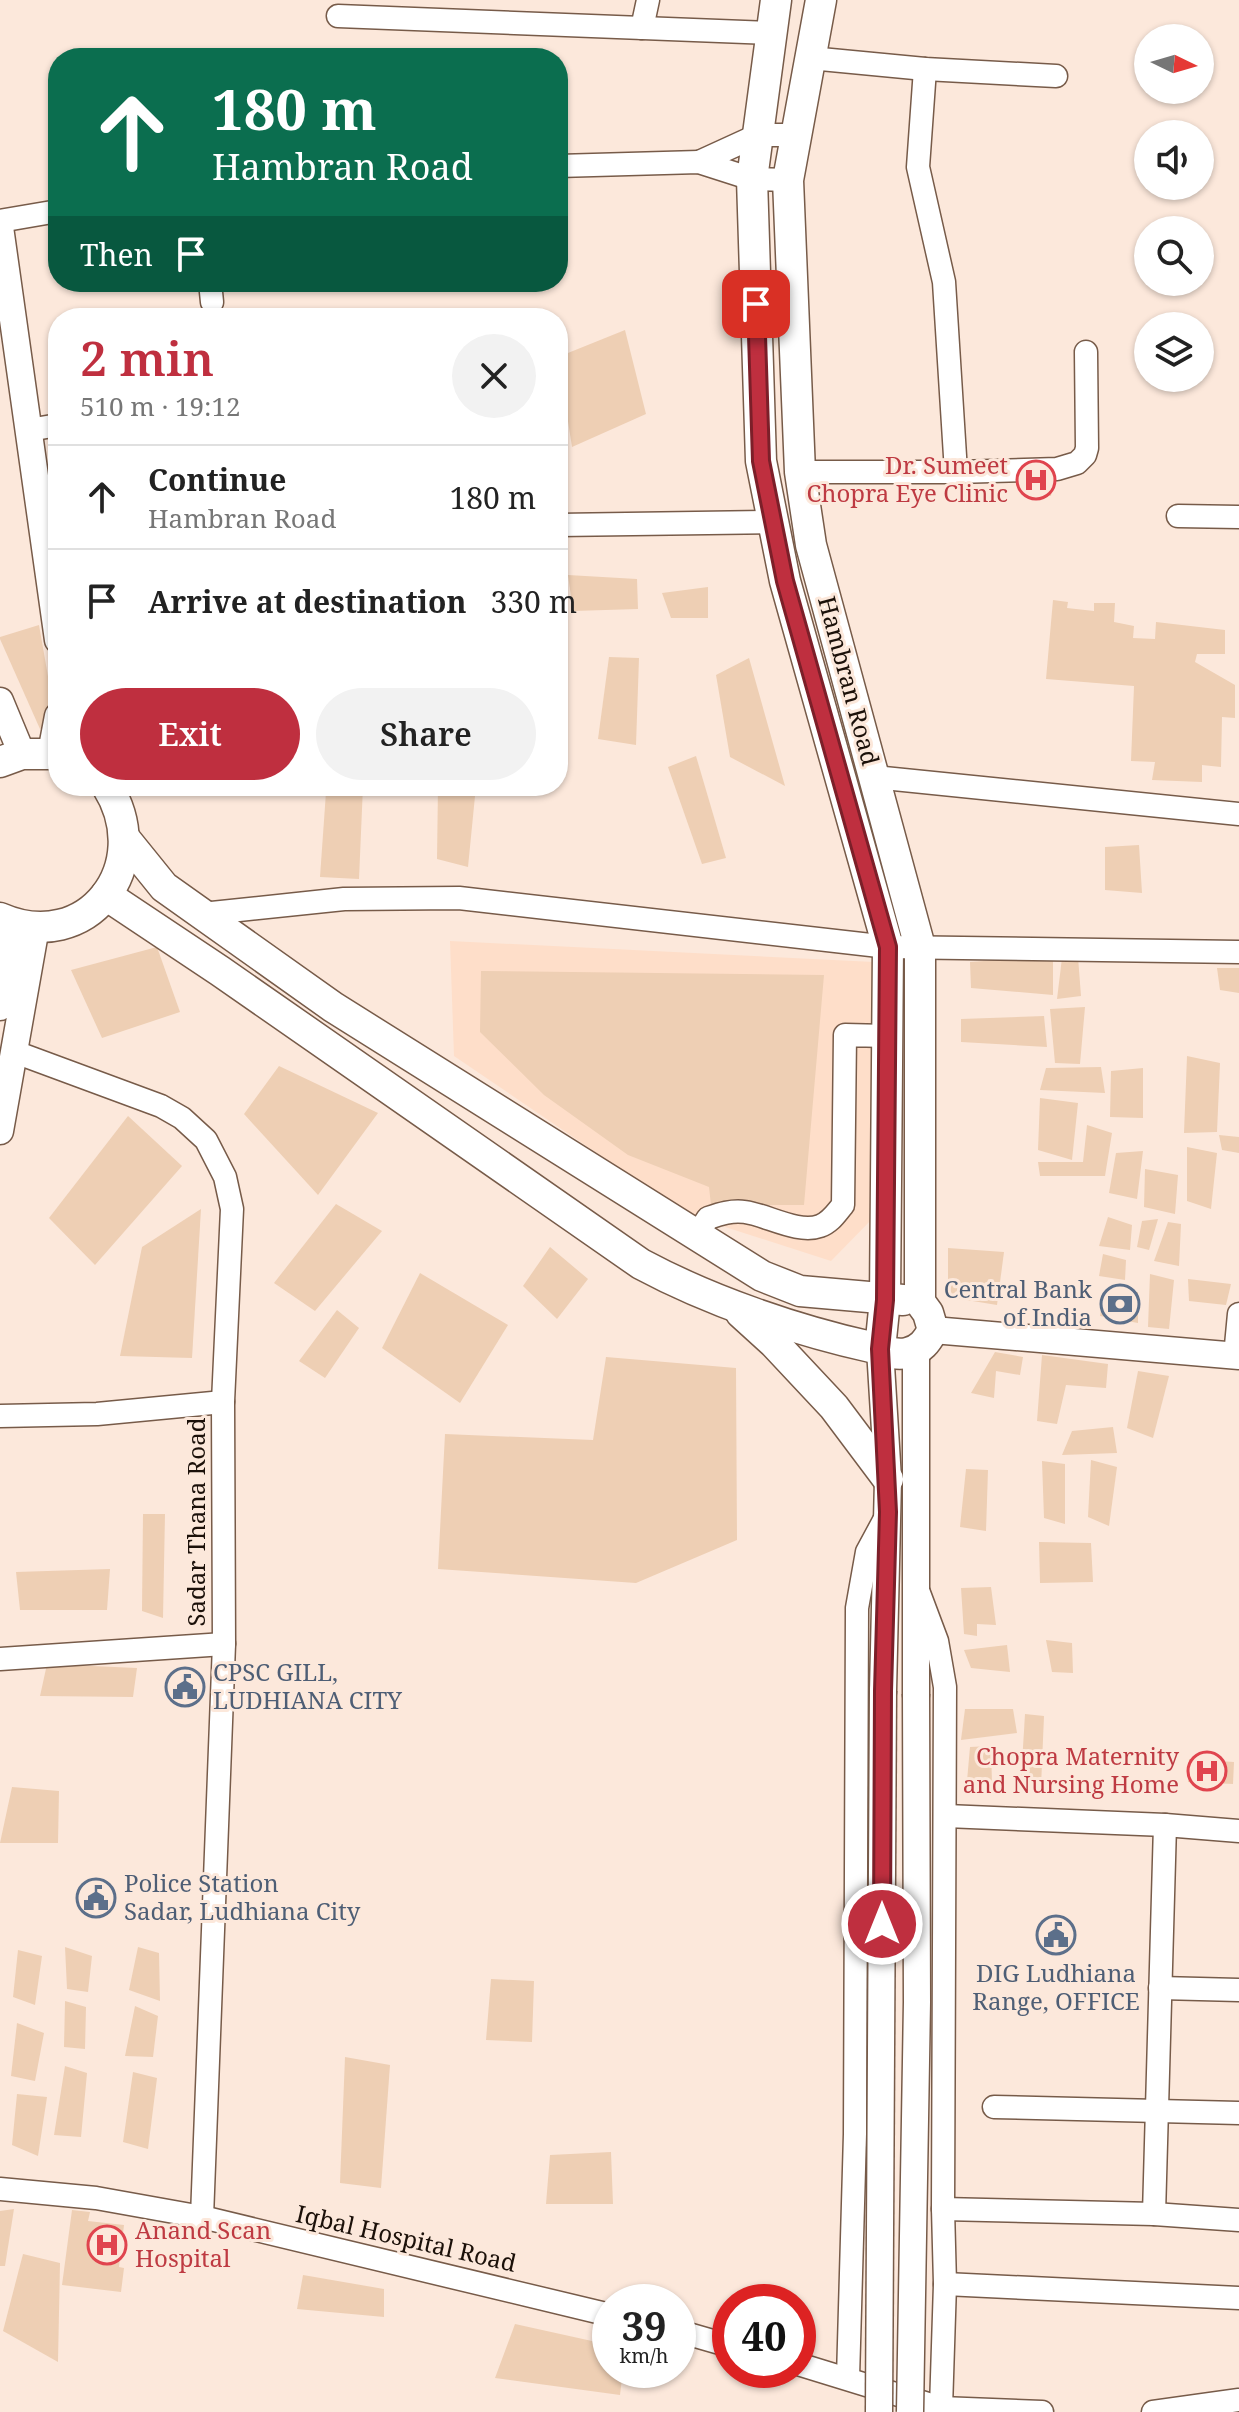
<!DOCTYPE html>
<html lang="en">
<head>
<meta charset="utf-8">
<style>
  body { margin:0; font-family:"Noto Serif",serif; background:#f2f2f2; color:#222; height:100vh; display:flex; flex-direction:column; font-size:30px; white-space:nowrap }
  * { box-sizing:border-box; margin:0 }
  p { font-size:26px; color:#767676 }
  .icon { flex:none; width:44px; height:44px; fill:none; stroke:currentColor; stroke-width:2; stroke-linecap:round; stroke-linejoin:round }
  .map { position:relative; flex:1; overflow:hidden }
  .details { position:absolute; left:48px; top:308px; width:520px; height:488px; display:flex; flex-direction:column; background:#fff; border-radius:32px; box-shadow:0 2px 6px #0004 }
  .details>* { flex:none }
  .guide { position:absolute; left:48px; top:48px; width:520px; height:244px; border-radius:32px; box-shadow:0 2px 6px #0004; background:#0b6e4f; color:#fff; overflow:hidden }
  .needle { width:52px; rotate:95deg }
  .fabs { position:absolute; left:1134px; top:24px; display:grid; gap:16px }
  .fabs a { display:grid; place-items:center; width:80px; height:80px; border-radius:50%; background:#fff; box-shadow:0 2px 6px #0004; font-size:40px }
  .speed { position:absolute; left:592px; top:2284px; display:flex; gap:16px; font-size:40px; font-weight:700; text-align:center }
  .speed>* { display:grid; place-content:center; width:104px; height:104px; border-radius:50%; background:#fff; box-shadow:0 2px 6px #0004; line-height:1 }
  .speed small { font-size:20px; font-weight:400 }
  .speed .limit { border:12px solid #d22; background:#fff; color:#111 }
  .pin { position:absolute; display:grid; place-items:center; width:68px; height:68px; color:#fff; margin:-34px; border-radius:16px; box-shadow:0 4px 12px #0006 }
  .me { position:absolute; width:88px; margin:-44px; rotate:0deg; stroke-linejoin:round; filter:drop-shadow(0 0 6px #0008) }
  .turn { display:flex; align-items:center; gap:28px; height:168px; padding:0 32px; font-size:36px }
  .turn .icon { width:104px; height:104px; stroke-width:2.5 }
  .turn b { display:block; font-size:56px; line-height:68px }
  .then { display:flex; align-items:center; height:76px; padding:0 32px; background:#0003; gap:16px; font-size:30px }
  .round { display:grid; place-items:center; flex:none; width:84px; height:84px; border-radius:42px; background:#f2f2f2 }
  .overview { display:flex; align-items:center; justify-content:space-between; height:136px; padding:0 32px }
  h1 { font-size:48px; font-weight:600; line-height:60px; color:#bf2f3f }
  .cta { display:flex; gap:16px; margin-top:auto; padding:16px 32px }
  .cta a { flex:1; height:92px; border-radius:48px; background:#bf2f3f; color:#fff; font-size:32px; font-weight:600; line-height:92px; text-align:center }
  .cta a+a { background:#f2f2f2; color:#222 }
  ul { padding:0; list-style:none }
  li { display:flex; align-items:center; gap:24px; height:104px; padding:0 32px; border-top:2px solid #e0e0e0 }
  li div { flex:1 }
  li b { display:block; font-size:30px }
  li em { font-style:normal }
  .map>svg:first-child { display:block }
</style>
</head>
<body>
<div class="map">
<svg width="1239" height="2412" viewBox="0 0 1239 2412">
  <rect width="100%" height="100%" fill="#fce8db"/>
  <polygon fill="#fedec9" points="450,941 874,962 876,1215 831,1261 688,1215 454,1056"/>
  <g fill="#eecfb4">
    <polygon points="625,330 646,414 572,447 558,357"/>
    <polygon points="1028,474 1054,476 1051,496 1026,493"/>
    <polygon points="568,575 637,579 638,609 573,611"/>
    <polygon points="708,587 708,618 671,618 662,593"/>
    <polygon points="1053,600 1068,602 1067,608 1094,611 1094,603 1115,603 1114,622 1134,626 1133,638 1155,639 1156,622 1225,630 1225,654 1197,654 1195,662 1235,685 1235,718 1222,717 1221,767 1202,765 1202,782 1152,780 1155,762 1131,761 1134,686 1046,679"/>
    <polygon points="39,625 56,722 40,729 0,639 0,637"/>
    <polygon points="609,657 639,658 636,745 598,739"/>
    <polygon points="749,658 785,786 730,757 716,675"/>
    <polygon points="696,756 726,858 702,864 668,767"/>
    <polygon points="351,786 363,786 359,879 320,877 326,792"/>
    <polygon points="438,786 476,786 468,867 437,859"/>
    <polygon points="1139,845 1142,893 1105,890 1105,847"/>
    <polygon points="157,947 180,1012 102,1038 71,970"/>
    <polygon points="1053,956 1053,995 971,988 970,962"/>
    <polygon points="1078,957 1081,996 1057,999 1062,958"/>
    <polygon points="1217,968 1239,968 1239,993 1220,990"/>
    <polygon points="481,971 824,975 804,1205 711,1205 709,1187 628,1155 544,1095 480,1032"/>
    <polygon points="1085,1007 1080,1064 1055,1063 1050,1009"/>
    <polygon points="1044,1016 1047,1047 961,1042 961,1019"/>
    <polygon points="1187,1056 1220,1063 1217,1132 1184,1133"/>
    <polygon points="279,1066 378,1113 318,1195 244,1114"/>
    <polygon points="1101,1067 1105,1093 1040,1090 1046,1068"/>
    <polygon points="1143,1068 1143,1118 1110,1117 1111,1071"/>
    <polygon points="1040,1098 1078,1103 1072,1160 1038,1150"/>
    <polygon points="128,1116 182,1166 95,1265 49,1218"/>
    <polygon points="1087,1125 1112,1133 1105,1176 1040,1176 1038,1162 1083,1162"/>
    <polygon points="1219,1135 1239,1137 1239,1153 1222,1150"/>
    <polygon points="1187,1147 1217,1153 1211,1209 1187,1201"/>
    <polygon points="1143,1151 1137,1199 1109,1193 1116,1153"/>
    <polygon points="1145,1169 1178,1175 1175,1214 1144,1207"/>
    <polygon points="336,1204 382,1231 315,1311 274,1283"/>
    <polygon points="201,1209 192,1358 120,1356 142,1247"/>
    <polygon points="1108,1217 1132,1225 1130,1250 1099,1246"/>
    <polygon points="1158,1219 1149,1250 1137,1247 1142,1221"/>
    <polygon points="1168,1222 1181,1224 1179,1266 1154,1261"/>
    <polygon points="550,1247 588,1279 557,1319 523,1286"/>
    <polygon points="948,1248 1004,1252 997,1305 948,1297"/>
    <polygon points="1103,1254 1126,1260 1125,1280 1099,1276"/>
    <polygon points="420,1273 508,1325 460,1403 382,1348"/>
    <polygon points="1150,1274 1174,1280 1169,1329 1148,1327"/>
    <polygon points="1188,1279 1231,1284 1226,1305 1189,1301"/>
    <polygon points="1104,1292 1138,1292 1138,1323 1100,1316"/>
    <polygon points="337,1310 359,1328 325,1378 299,1361"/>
    <polygon points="995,1352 1023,1357 1020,1375 996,1371 994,1398 971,1393"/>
    <polygon points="1042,1355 1108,1364 1106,1388 1066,1385 1057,1424 1037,1421"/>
    <polygon points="606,1357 736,1368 737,1540 636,1583 438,1569 445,1434 593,1440"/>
    <polygon points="1138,1371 1169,1376 1153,1438 1127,1428"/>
    <polygon points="1113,1427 1117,1453 1062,1455 1072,1431"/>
    <polygon points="1091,1460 1117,1467 1109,1526 1088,1517"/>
    <polygon points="1042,1461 1065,1464 1065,1524 1044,1518"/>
    <polygon points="966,1469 988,1470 986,1531 960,1527"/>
    <polygon points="143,1514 165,1514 163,1618 142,1611"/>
    <polygon points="1039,1542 1091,1543 1093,1582 1040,1583"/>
    <polygon points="110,1569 107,1610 20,1610 16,1572"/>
    <polygon points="991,1587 996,1625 977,1624 977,1636 964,1634 961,1588"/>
    <polygon points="1046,1640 1072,1643 1073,1673 1052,1672"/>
    <polygon points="1007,1645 1010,1672 971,1668 964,1650"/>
    <polygon points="47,1664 137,1668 133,1697 40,1696"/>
    <polygon points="965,1709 1013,1709 1017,1733 961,1740"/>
    <polygon points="1025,1714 1044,1716 1041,1787 1021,1781"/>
    <polygon points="991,1746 992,1784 967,1781 970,1747"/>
    <polygon points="1189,1759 1234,1762 1233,1784 1188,1782"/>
    <polygon points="12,1787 59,1791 58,1843 0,1843"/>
    <polygon points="65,1947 92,1956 88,1992 67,1989"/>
    <polygon points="138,1947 159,1953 160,2001 129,1990"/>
    <polygon points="18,1950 42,1956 35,2005 13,1997"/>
    <polygon points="491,1979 534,1981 532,2042 486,2040"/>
    <polygon points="65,2001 86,2007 85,2049 64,2047"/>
    <polygon points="135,2006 158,2016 153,2057 125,2056"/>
    <polygon points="17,2023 44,2033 35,2081 11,2076"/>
    <polygon points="345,2057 390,2065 381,2188 340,2183"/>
    <polygon points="65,2066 87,2073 81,2137 54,2135"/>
    <polygon points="133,2072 157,2078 148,2149 123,2142"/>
    <polygon points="17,2094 47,2097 38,2156 12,2145"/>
    <polygon points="611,2152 613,2204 546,2204 550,2155"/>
    <polygon points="14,2209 5,2266 0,2266 0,2211"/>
    <polygon points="72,2210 90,2212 88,2221 124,2225 119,2267 124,2268 121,2292 62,2285"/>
    <polygon points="23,2254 60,2263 58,2362 3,2331"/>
    <polygon points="303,2275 384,2289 384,2317 297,2309"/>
    <polygon points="515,2324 610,2345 610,2370 623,2370 620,2395 495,2378"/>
  </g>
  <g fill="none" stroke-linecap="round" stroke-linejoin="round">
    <g stroke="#775b49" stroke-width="25">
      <g id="minor">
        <polyline points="338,16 771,33"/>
        <polyline points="642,28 648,0"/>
        <polyline points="810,58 925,69 1056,76"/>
        <polyline points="925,69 918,167 944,282 956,472"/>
        <polyline points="699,162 758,135 797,135"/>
        <polyline points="558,166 699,162 752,179 788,180"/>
        <polyline points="0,221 58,211"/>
        <polyline points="210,282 212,302"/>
        <polyline points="29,430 58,425"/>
        <polyline points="800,472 956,472 1057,469 1077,463 1085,455 1087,448 1086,352"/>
        <polyline points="1178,516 1239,517"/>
        <polyline points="558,525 773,522"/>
        <polyline points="874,777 1239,814"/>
        <polyline points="202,914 344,899 459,898 888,947 1239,952"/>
        <polyline points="15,1052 161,1106 182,1118 206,1140 225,1177 232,1209 223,1402 224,1644 202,2217"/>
        <path d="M697,1235l11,-17c12,-4 24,-8 37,-6 22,3 53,22 75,14 11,-4 16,-13 23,-21l2,-170 42,1"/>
        <polyline points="1235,1356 1239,1314"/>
        <polyline points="0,1416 97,1414 223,1402"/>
        <polyline points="919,1593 937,1641 945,1687 943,2209 945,2284 941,2408"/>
        <polyline points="0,1659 224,1644"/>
        <polyline points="946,1816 1165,1825 1239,1831"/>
        <polyline points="1160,1988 1239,1990"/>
        <polyline points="994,2107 1239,2113"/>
        <polyline points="0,2189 96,2198 202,2217 610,2315"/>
        <polyline points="943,2209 1154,2214 1239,2220"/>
        <polyline points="1154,2214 1165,1825"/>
        <polyline points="945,2284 1239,2298"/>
        <polyline points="678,2331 730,2346"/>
        <polyline points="798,2364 941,2408 1042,2412"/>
        <polyline points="848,2378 855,2134 857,1608 867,1552 888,1513"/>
        <polyline points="1153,2412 1239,2400"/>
      </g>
    </g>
    <g stroke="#775b49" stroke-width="29">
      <g id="tertiary">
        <polyline points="0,227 58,640"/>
        <polyline points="0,701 22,754"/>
        <polyline points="51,753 58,716"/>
        <polyline points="0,1007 13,923"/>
        <polyline points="0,1131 36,927"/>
        <polyline points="933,1330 1239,1356"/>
        <polyline points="880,1349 888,1479 883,1691"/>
        <polyline points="916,1350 916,1694"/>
      </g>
    </g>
    <g stroke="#775b49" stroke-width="33">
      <g id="secondary">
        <polyline points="776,0 752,179 761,461 785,581 888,947 885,1300 880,1349"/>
        <polyline points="0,762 22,754 58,754"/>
        <polyline points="126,840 164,887 333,1007 762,1276 800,1291 903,1300"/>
        <path d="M106,895l114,76 421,293c69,37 154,66 230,83 12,3 23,9 36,6 14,-3 20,-12 26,-23l-5,-17 -8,-11v-355l-109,-402 -11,-73 -12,-292 33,-180"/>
        <path d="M0,918c87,38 157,-52 107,-132"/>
        <polyline points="741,1313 774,1343 834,1407 888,1479"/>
      </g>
    </g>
    <use href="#minor" stroke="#fff" stroke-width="22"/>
    <use href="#tertiary" stroke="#fff" stroke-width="26"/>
    <use href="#secondary" stroke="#fff" stroke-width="30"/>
    <g stroke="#775b49" stroke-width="29" stroke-linecap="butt">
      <g id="tertiary-bridge">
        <polyline points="879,2412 883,1691"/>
        <polyline points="910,2412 917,2002 916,1694"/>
      </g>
    </g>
    <use href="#tertiary-bridge" stroke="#fff" stroke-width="26"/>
  </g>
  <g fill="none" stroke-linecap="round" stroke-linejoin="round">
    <g stroke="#7c1f29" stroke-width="20">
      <polyline id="route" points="756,304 761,461 785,581 888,947 885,1300 880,1349 888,1512 883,1691 882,1924"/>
    </g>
    <use href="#route" stroke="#bf2f3f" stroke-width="14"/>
  </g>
  <defs>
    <g id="hospital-ring" transform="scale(2)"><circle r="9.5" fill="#fce8db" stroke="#e0444e" stroke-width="1.5"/><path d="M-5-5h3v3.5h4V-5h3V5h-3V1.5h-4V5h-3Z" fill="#e0444e"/></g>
    <g id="bank-ring" transform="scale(2)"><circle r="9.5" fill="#fce8db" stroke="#5c6f8a" stroke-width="1.5"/><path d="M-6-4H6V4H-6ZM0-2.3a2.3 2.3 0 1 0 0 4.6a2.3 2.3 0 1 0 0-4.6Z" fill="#5c6f8a"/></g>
    <g id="civic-ring" transform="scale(2)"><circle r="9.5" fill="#fce8db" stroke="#5c6f8a" stroke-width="1.5"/><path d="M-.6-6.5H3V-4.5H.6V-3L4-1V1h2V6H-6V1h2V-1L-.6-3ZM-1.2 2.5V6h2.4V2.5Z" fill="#5c6f8a"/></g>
  </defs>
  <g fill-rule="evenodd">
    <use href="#hospital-ring" x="1036" y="480"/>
    <use href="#bank-ring" x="1120" y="1304"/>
    <use href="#civic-ring" x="185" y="1687"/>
    <use href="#hospital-ring" x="1207" y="1771"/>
    <use href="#civic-ring" x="96" y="1898"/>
    <use href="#civic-ring" x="1056" y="1935"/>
    <use href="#hospital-ring" x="107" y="2245"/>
  </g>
  <g text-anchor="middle" stroke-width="6" stroke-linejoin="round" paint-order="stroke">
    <g font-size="24" fill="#be3a42" stroke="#fce8db" text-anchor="end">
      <text x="1008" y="474">Dr. Sumeet<tspan x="1008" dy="28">Chopra Eye Clinic</tspan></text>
      <text x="1179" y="1765">Chopra Maternity<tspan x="1179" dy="28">and Nursing Home</tspan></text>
      <text x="135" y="2239" text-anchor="start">Anand Scan<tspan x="135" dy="28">Hospital</tspan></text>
    </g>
    <g font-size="24" fill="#1b1009" stroke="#fce8db">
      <text transform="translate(848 681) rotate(75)" y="8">Hambran Road</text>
      <text transform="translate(197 1522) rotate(-90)" y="8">Sadar Thana Road</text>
      <text transform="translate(406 2239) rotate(13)" y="8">Iqbal Hospital Road</text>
    </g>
    <g font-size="24" fill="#4e5e75" stroke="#fce8db" text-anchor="start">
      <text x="1092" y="1298" text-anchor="end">Central Bank<tspan x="1092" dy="28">of India</tspan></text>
      <text x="213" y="1681">CPSC GILL,<tspan x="213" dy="28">LUDHIANA CITY</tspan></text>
      <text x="124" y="1892">Police Station<tspan x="124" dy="28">Sadar, Ludhiana City</tspan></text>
      <text x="1056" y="1982" text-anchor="middle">DIG Ludhiana<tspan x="1056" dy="28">Range, OFFICE</tspan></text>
    </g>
  </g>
</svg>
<div class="fabs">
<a><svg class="needle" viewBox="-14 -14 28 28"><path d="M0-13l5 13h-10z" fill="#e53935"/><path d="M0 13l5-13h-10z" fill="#767676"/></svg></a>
<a><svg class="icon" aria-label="sound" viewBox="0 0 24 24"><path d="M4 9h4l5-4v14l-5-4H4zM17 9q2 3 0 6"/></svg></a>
<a><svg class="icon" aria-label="search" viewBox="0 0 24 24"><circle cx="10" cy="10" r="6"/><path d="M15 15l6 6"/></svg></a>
<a><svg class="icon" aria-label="layers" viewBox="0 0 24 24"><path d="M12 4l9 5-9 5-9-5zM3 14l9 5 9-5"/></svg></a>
</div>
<div class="speed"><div>39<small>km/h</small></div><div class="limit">40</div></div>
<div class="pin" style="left:756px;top:304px;background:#d93025"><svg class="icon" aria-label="arrive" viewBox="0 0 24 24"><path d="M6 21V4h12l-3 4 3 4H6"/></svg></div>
<svg class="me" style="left:882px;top:1924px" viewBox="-20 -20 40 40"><circle r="17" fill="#bf2f3f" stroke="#fff" stroke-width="3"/><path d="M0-11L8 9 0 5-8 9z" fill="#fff"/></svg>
<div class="guide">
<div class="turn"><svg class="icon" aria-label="ahead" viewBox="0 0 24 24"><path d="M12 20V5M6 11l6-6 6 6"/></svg><div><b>180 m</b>Hambran Road</div></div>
<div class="then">Then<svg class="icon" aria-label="arrive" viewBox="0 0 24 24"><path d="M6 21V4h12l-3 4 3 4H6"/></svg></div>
</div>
<section class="details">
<div class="overview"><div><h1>2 min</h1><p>510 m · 19:12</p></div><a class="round"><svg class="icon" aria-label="close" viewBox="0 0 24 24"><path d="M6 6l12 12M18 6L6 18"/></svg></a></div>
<ul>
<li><svg class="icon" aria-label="ahead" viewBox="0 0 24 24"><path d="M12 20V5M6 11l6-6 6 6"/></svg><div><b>Continue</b><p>Hambran Road</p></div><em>180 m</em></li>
<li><svg class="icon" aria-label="arrive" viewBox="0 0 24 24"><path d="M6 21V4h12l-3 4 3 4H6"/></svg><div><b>Arrive at destination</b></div><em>330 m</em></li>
</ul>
<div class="cta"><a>Exit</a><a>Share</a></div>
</section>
</div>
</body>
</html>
